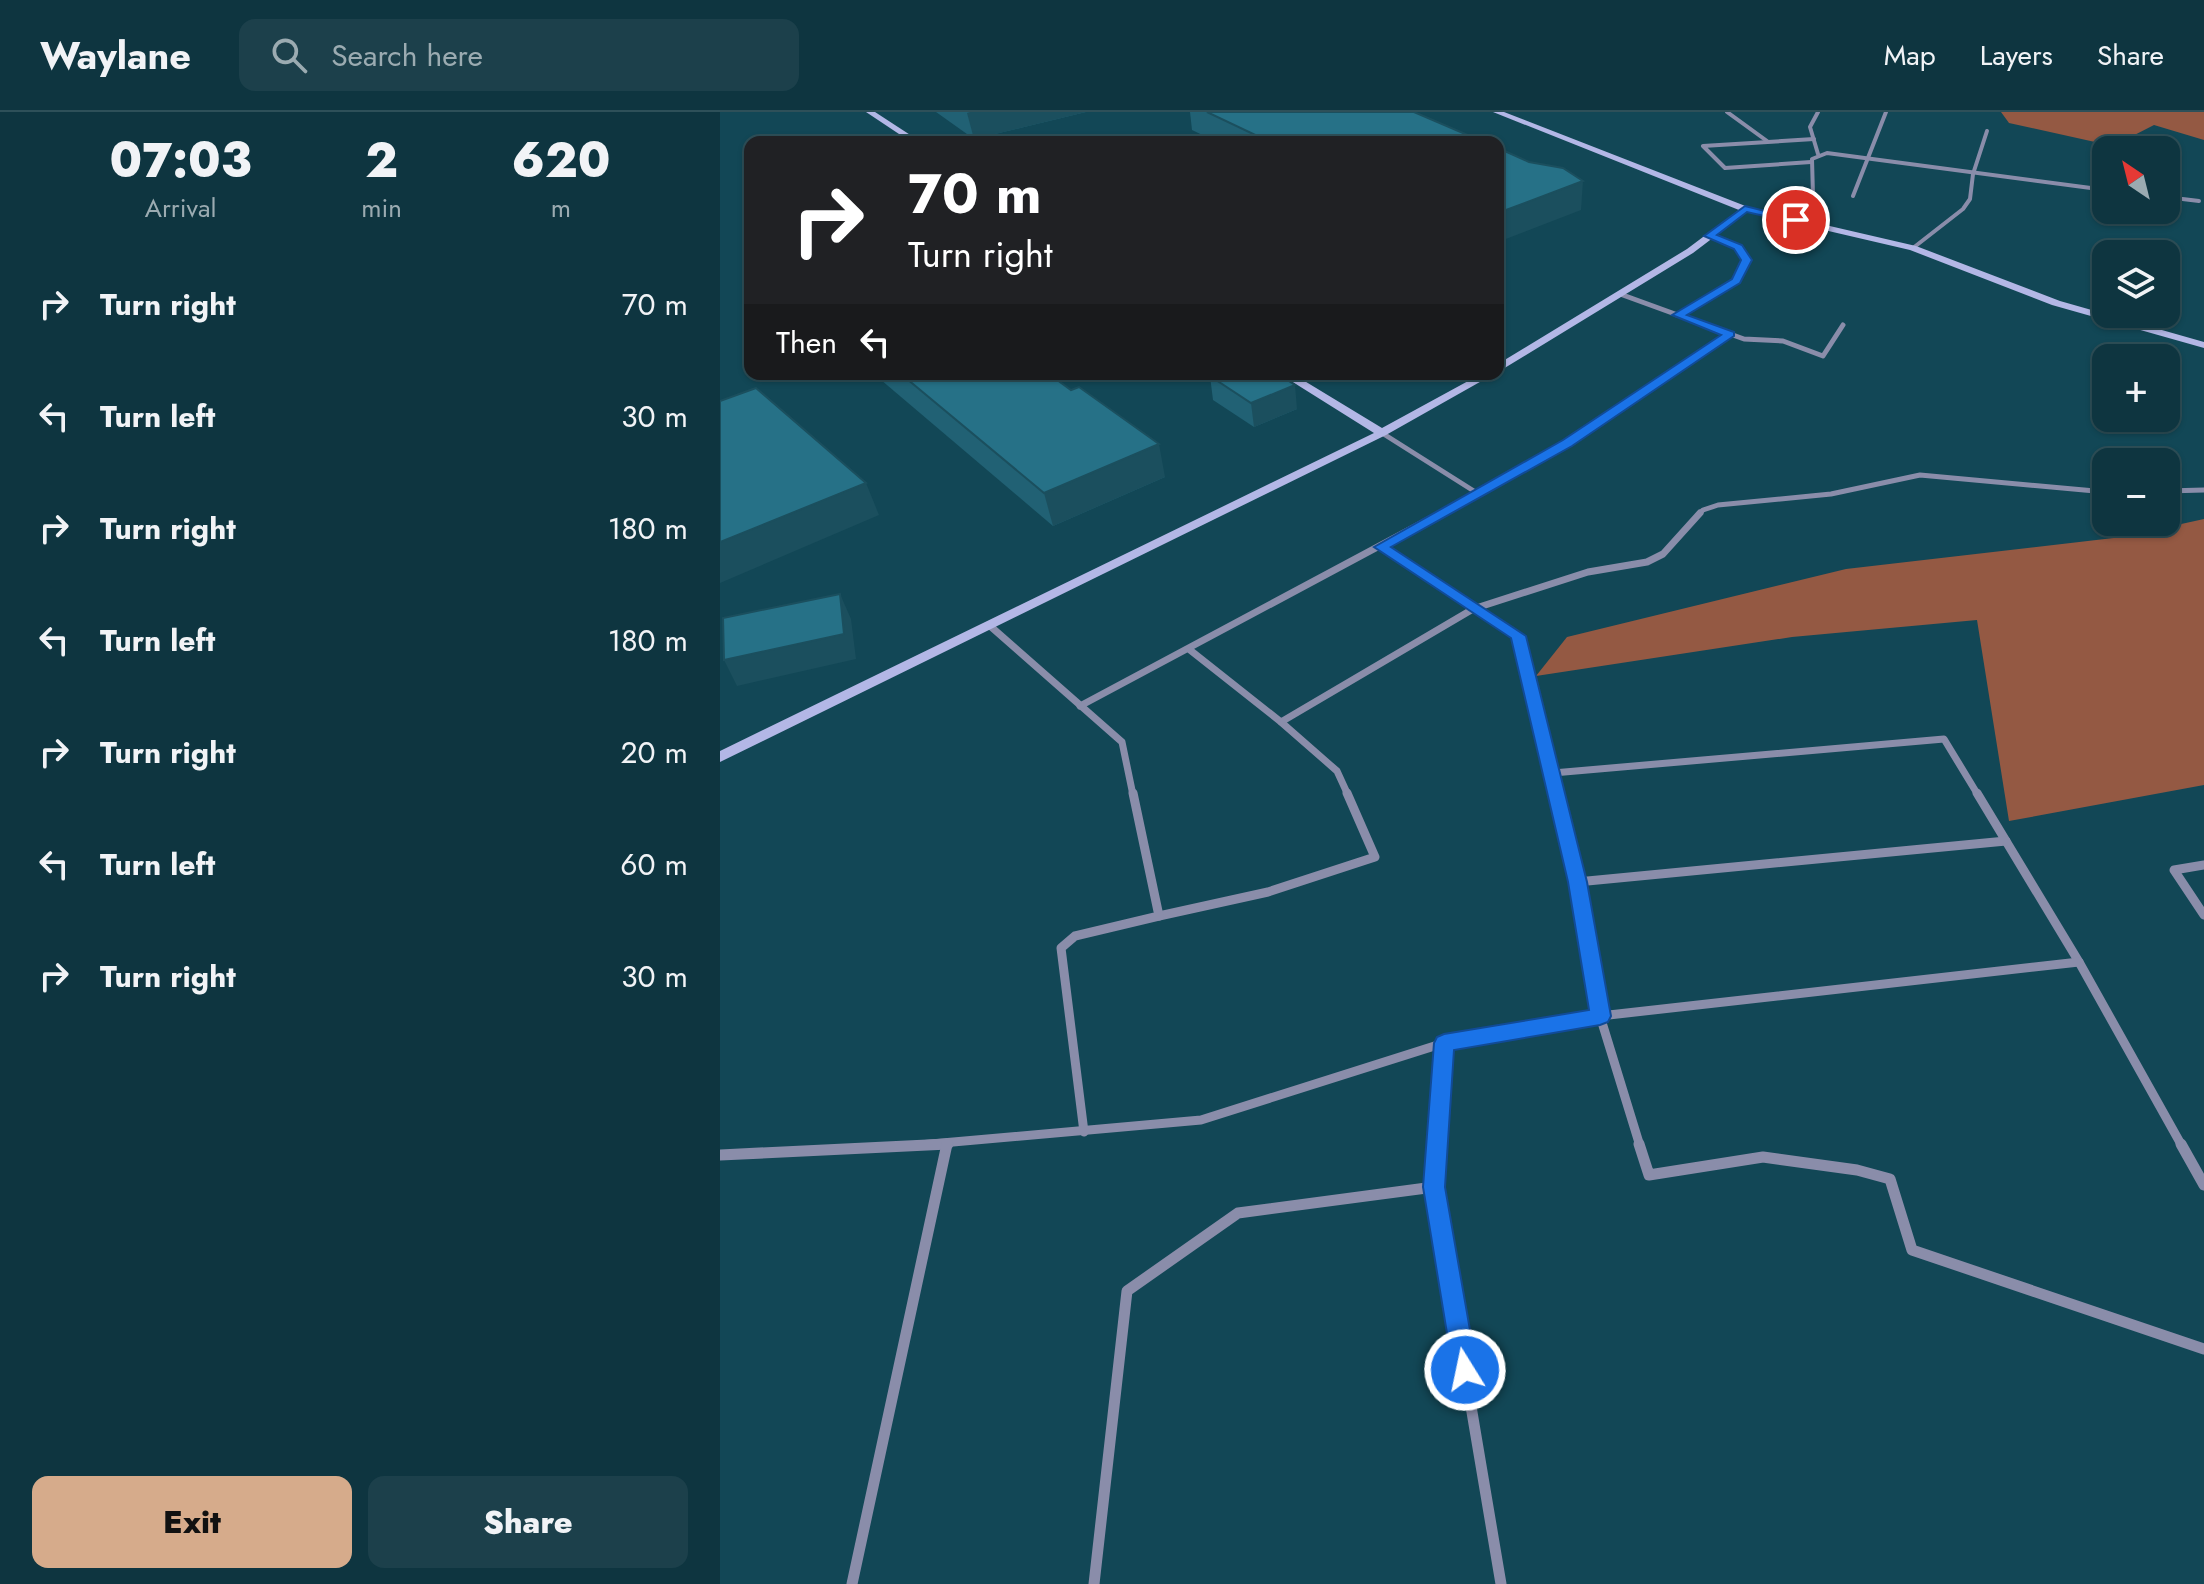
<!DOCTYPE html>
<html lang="en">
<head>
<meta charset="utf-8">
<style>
  body { margin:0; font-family:Jost,sans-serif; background:#1c404b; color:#f1f3f6; height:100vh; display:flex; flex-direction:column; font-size:30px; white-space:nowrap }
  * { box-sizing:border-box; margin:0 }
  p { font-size:26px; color:#9babb1 }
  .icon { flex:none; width:44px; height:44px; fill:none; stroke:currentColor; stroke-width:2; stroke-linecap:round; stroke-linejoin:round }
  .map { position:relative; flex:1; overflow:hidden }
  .side { display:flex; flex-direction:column; background:#0e3540; width:720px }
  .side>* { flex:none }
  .hud { position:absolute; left:24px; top:24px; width:760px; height:244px; border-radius:16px; box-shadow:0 2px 6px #0004,0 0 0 2px #2e5059; background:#202124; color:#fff; overflow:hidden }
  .needle { width:52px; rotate:325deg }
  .fabs { position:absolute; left:1372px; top:24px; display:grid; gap:16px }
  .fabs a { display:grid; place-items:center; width:88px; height:88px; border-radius:16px; background:#0e3540; box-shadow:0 2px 6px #0004,0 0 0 2px #2e5059; font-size:40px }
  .pin { position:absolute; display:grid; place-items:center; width:68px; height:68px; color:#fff; margin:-34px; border:4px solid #fff; border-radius:50%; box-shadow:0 2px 8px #0007 }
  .me { position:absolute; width:88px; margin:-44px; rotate:350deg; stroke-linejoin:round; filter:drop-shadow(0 0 6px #0008) }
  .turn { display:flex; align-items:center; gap:28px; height:168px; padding:0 32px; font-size:36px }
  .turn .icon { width:104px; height:104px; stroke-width:2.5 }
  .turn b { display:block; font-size:56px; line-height:68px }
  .then { display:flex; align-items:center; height:76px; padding:0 32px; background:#0003; gap:16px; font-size:30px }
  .eta { display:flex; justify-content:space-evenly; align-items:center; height:136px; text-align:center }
  .eta b { font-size:48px; font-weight:800; line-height:56px }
  .cta { display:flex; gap:16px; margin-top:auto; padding:16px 32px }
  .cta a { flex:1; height:92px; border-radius:16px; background:#d6ab8b; color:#111; font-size:32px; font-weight:800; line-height:92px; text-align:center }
  .cta a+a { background:#1c404b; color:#f1f3f6 }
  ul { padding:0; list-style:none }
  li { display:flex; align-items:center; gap:24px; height:112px; padding:0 32px }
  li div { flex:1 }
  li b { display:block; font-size:30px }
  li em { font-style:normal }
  header { display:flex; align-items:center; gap:48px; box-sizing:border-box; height:112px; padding:0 40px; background:#0e3540; border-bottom:2px solid #2e5059 }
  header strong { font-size:38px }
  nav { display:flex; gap:44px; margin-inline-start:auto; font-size:28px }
  .search { width:560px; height:72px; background:#1c404b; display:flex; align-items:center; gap:20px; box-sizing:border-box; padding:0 28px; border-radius:16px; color:#9babb1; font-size:30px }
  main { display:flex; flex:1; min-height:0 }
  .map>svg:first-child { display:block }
</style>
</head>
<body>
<header>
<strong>Waylane</strong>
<div class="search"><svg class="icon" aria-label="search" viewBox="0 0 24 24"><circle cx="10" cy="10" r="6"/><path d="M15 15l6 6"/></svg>Search here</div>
<nav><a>Map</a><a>Layers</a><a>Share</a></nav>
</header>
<main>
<section class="side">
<div class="eta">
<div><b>07:03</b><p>Arrival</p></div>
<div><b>2</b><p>min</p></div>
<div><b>620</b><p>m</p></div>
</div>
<ul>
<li><svg class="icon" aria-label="right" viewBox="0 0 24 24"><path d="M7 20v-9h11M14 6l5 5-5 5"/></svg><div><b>Turn right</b></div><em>70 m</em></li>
<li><svg class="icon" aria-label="left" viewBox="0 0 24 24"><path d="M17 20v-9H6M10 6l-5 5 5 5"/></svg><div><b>Turn left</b></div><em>30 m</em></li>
<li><svg class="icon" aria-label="right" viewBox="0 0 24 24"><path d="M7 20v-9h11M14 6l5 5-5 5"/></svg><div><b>Turn right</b></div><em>180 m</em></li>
<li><svg class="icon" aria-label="left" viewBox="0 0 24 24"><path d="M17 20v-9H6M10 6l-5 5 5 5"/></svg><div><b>Turn left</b></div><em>180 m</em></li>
<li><svg class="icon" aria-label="right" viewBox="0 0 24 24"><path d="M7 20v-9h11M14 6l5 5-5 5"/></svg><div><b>Turn right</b></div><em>20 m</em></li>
<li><svg class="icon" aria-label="left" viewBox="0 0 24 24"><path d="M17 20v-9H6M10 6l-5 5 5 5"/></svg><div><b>Turn left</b></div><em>60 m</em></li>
<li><svg class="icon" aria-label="right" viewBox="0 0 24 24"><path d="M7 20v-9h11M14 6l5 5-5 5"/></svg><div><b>Turn right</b></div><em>30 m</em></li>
</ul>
<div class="cta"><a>Exit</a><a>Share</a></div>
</section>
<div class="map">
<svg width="1484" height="1472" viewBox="0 0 1484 1472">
  <rect width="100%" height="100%" fill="#124756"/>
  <g fill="#945943">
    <polygon points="1281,0 1484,0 1484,28 1434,13 1393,34 1289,11"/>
    <polygon points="1484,407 1484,673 1289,709 1257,508 1072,525 816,564 847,525 1126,457 1402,425"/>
  </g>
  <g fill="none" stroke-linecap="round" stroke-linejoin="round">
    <g stroke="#8a8daa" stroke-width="4">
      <polyline points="1007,0 1047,29"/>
      <polyline points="1098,0 1090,15 1098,42"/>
      <polyline points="1091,50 1005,56 983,34 1094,27"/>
      <polyline points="1133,84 1166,0"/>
      <polyline points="1446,85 1479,89"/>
      <polyline points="1076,108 1093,84 1092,47 1107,41 1386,78"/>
      <polyline points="989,124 1018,135 1026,148 1016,169 998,180"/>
      <polyline points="1193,136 1243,97 1250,87 1253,62 1267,19"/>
    </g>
    <g stroke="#8a8daa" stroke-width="5">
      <polyline points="957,203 1001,178"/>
      <polyline points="1010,222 1024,227 1063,229 1103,244 1123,213"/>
      <polyline points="662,321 757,381"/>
      <polyline points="1446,379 1484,378"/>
      <polyline points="718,403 847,331 1010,222 900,182"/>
      <polyline points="978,403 983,398 998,393 1111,382 1200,363 1386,380"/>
    </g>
    <g stroke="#8a8daa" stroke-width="7">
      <polyline points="661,435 798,524 836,683"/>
      <polyline points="269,513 402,630 413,683"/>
      <polyline points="470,538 561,610 753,497 868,460 927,450 943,442 980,401"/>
      <polyline points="360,594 721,401"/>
      <polyline points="561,610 617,659 628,683"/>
      <polyline points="833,661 1224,627 1258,683"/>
    </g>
    <g stroke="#8a8daa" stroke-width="9">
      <polyline points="836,681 857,770 880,904 920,1034"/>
      <polyline points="1257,681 1359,850 1462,1034"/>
      <polyline points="1484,753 1454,758 1484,803"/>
      <polyline points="857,770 1286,729"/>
      <polyline points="439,804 548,780 655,745 627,681"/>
      <polyline points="364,1020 341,836 355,824 439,804 413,681"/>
      <polyline points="188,1034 481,1008 724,931 880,904 1359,850"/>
      <polyline points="717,1034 724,931"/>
    </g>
    <g stroke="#8a8daa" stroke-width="11">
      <polyline points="717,1032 714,1075 781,1472"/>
      <polyline points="919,1032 929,1063 1043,1045 1137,1058 1170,1067 1192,1138 1484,1237"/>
      <polyline points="1461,1032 1484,1073"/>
      <polyline points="0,1043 228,1032"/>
      <polyline points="132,1472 227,1032"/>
      <polyline points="374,1472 407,1179 518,1101 714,1075"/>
    </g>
    <g fill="#b3b7e6" fill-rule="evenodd">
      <polygon points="146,0 155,0 201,30 191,30"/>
      <polygon points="773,0 784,0 1028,95 1196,134 1340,189 1484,230 1484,236 1332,193 1190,138 1027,100 973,141 778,260 778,252 967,137 1019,98"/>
      <polygon points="560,262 573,262 662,316 761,262 774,262 666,323 0,650 0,639 654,321"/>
    </g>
  </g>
  <g fill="#216174">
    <polygon points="216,0 366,0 254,27"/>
    <polygon points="470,0 694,0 764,30 497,30 472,18"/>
    <polygon points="154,262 329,262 351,278 445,365 333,414"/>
    <polygon points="490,264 577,297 534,315 493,288"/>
  </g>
  <g fill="#1b4f5e">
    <polygon points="250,0 366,0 254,27 247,1"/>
    <polygon points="863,69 861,98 778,130 778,101"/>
    <polygon points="575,273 577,297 534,315 531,291"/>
    <polygon points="439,332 445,365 333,414 324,381"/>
    <polygon points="146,371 159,403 0,471 0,430"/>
    <polygon points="120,482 131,507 136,547 17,574 4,548"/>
  </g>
  <g fill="#267187" stroke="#1b4f5e" stroke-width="2">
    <polygon points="487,0 694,0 764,30 550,30"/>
    <polygon points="389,26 396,30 375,30"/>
    <polygon points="778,36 809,50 843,56 863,69 778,101"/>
    <polygon points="181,262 329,262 351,278 359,275 439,332 324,381"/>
    <polygon points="495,262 558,262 575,273 531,291 490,264"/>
    <polygon points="36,276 146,371 0,430 0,289"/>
    <polygon points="120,482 124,522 4,548 3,506"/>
  </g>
  <polygon fill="#1a73e8" stroke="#114b97" stroke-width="2" points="1025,94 1081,108 1076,111 1027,100 997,123 1022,133 1032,148 1020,171 967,203 1014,220 1014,224 852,334 671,435 806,524 867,770 891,904 888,910 880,913 734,938 725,1075 757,1258 754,1267 745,1271 736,1267 733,1258 703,1075 714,931 717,925 724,922 869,898 848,770 791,526 654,435 843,328 1001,223 952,203 1012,167 1021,148 1014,137 984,124"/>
</svg>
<div class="fabs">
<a><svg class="needle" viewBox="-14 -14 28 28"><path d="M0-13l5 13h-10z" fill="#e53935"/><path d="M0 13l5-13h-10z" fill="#9babb1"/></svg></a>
<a><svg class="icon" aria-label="layers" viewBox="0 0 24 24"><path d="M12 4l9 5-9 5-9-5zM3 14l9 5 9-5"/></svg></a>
<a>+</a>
<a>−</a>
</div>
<div class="pin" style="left:1076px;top:108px;background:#d93025"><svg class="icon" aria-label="arrive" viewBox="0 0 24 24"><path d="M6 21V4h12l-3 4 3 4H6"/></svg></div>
<svg class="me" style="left:745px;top:1258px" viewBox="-20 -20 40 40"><circle r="17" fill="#1a73e8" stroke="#fff" stroke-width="3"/><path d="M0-11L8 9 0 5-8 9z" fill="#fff"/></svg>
<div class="hud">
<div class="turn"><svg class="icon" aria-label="right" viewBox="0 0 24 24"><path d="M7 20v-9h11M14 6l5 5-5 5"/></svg><div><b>70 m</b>Turn right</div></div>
<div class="then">Then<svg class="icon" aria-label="left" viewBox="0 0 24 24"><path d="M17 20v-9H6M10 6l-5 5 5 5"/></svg></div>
</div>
</div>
</main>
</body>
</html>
